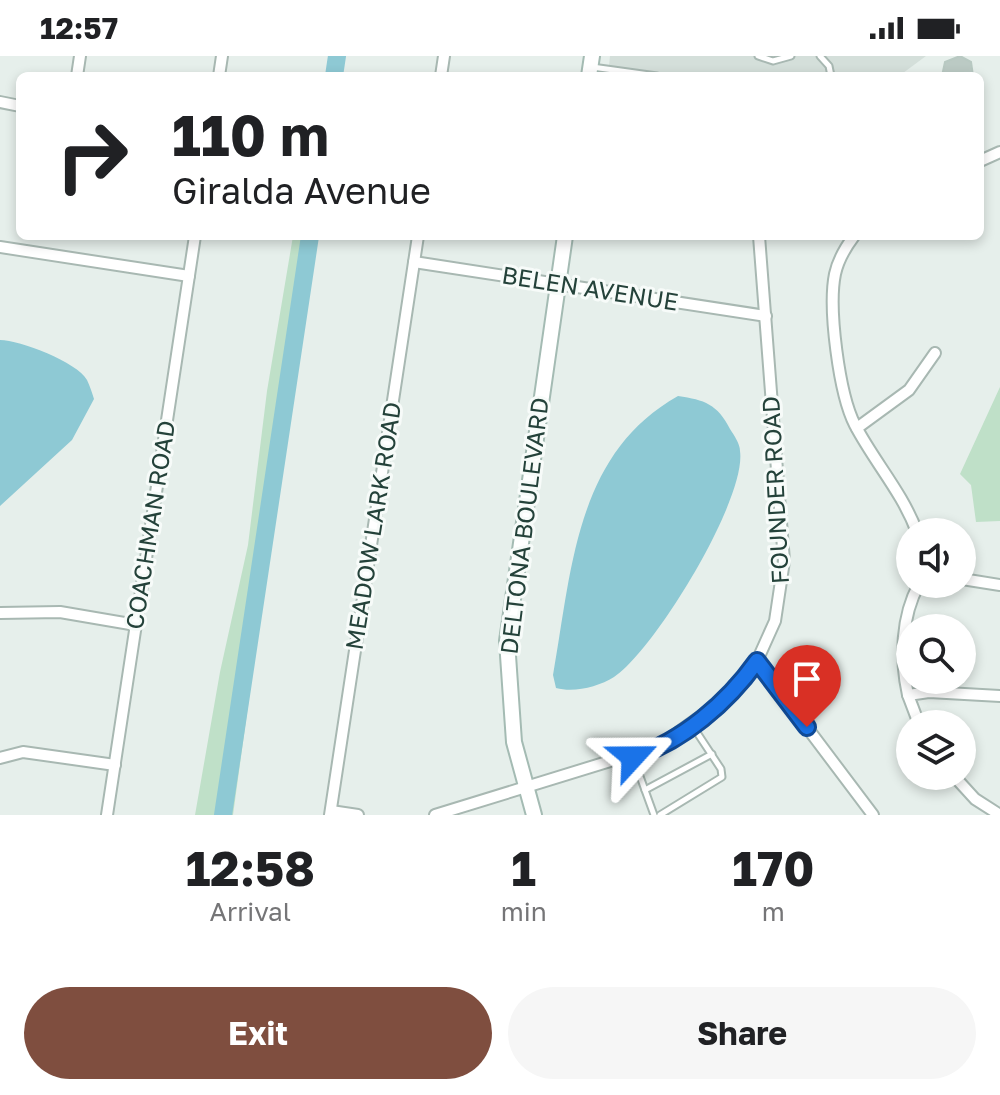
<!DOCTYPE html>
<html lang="en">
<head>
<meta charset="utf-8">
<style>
  body { margin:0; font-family:"Golos Text",sans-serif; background:#f6f6f6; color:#202124; height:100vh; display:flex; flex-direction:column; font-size:30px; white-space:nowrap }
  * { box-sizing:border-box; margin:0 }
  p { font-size:26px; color:#757577 }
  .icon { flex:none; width:44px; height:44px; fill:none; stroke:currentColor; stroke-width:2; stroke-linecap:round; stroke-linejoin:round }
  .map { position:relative; height:759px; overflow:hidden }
  .details { display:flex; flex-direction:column; background:#fff; flex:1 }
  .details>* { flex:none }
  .top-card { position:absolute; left:16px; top:16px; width:968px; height:168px; border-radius:12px; box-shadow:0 4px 12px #0003; background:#fff; color:#202124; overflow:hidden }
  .tools { position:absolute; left:896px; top:462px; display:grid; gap:16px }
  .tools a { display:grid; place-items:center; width:80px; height:80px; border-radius:50%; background:#fff; box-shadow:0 4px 12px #0003; font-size:40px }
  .pin { position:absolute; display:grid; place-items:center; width:68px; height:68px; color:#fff; margin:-82px -34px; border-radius:50% 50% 50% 0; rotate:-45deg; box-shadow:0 0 8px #0007 }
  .pin .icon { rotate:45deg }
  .me { position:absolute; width:88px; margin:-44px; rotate:66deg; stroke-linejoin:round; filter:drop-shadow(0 0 6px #0008) }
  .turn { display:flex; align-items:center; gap:28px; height:168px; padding:0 24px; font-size:36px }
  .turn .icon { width:104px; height:104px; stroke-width:2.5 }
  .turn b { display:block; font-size:56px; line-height:68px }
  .eta { display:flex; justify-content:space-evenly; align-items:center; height:136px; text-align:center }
  .eta b { font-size:48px; font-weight:700; line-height:56px }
  .primary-button { display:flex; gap:16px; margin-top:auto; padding:16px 24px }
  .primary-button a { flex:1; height:92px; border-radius:48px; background:#7f4e3f; color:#fff; font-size:32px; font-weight:700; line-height:92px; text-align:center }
  .primary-button a+a { background:#f6f6f6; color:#202124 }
  .status { display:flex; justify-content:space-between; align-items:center; height:56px; padding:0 40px; background:#fff; direction:ltr }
  .status svg { height:22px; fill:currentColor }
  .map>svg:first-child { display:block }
</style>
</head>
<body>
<div class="status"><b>12:57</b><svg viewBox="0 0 49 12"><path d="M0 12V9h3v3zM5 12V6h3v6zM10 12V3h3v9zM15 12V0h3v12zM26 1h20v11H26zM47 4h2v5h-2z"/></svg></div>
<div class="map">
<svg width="1000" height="759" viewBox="0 0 1000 759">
  <rect width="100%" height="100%" fill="#e6efeb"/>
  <polygon fill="#d4dfda" points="610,0 926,0 899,20 608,20"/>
  <g fill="#bfe0c8">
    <polygon points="293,180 317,180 304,242 233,759 195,759 220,616 248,489 267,335"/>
    <polygon points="1000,331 1000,465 976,466 971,429 960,418"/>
  </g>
  <g fill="#8ec9d4">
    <path d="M0,284c20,0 77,22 87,40 3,6 5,13 7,19l-22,41 -72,66z"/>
    <path d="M678,340c27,4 39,8 52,33 4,6 10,15 10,22 7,48 -86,200 -126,226 -16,10 -40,16 -58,11l-3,-13c19,-105 22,-221 125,-279z"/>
  </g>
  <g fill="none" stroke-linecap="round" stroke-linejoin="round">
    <g stroke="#8ec9d4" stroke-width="18">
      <polyline points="334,20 337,0"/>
      <polyline points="223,759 310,180"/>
    </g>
  </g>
  <polygon fill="#bbcac4" stroke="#b8c9c2" stroke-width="2" points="960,0 971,6 973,20 942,20 945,6"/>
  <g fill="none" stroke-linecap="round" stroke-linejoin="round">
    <g stroke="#a8b8b2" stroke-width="9">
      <g id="service">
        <polyline points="758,0 773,5 791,0"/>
        <polyline points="820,0 829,10 831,20"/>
        <polyline points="592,11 657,20"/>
        <polyline points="633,701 654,759"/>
        <polyline points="645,734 712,698"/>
        <polyline points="660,759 722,721 721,713 692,669"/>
      </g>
    </g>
    <g stroke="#a8b8b2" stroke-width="14">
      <g id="minor">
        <polyline points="77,20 80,0"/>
        <polyline points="219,20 222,0"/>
        <polyline points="441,20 444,0"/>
        <polyline points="0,46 20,50"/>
        <polyline points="980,105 1000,96"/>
        <path d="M854,180c-9,12 -16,24 -19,38 -7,34 4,120 20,151 20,38 47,67 62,107"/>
        <polyline points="0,191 189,220"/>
        <polyline points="414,206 766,260"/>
        <polyline points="857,372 909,334 935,297"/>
        <polyline points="962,523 1000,529"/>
        <polyline points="0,557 60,556 136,569"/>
        <polyline points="757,605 873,759"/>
        <path d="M908,639c-8,-36 -7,-78 11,-111"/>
        <polyline points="919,668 908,639 929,636 1000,640"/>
        <polyline points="0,702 23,696 115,709"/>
        <polyline points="954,720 975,743 1000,759"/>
        <polyline points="331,755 358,759"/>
        <polyline points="107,759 195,180"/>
        <polyline points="330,759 418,180"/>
        <polyline points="435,759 659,690 728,641 757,605 775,565 784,505 759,180"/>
      </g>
    </g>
    <g stroke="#a4bbb3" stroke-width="18">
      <g id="secondary">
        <polyline points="589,20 592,0"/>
        <polyline points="534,759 514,686 507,585 565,180"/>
      </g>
    </g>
    <use href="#service" stroke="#fff" stroke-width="5"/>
    <use href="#minor" stroke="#fff" stroke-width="10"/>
    <use href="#secondary" stroke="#fff" stroke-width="14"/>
  </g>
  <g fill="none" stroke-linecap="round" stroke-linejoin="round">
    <g stroke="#114b97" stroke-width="20">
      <path id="route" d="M633,701c49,-15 95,-55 124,-96l50,66"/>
    </g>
    <use href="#route" stroke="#1a73e8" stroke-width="14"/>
  </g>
  <g text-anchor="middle" stroke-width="6" stroke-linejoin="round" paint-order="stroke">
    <g font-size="24" fill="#24423a" stroke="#f7fbf9">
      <text transform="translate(590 233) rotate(9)" y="8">BELEN AVENUE</text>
      <text transform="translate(776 434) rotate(-93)" y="8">FOUNDER ROAD</text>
      <text transform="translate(151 469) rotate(-81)" y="8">COACHMAN ROAD</text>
      <text transform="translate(374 470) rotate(-81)" y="8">MEADOW LARK ROAD</text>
      <text transform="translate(525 470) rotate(-83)" y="8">DELTONA BOULEVARD</text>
    </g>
  </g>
</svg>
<div class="tools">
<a><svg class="icon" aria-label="sound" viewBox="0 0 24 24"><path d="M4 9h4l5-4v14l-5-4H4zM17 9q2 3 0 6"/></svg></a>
<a><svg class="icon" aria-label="search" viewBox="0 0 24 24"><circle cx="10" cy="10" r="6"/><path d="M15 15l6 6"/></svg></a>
<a><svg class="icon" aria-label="layers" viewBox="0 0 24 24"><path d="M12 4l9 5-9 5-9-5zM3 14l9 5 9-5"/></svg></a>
</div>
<div class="pin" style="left:807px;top:671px;background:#d93025"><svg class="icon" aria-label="arrive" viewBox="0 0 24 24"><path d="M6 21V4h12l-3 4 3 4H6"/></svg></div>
<svg class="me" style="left:633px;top:701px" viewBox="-20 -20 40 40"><path d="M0-17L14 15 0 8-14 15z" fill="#1a73e8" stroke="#fff" stroke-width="4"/></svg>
<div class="top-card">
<div class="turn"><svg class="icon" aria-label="right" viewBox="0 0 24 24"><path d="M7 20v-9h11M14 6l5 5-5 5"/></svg><div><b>110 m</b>Giralda Avenue</div></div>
</div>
</div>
<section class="details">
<div class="eta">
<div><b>12:58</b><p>Arrival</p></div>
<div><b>1</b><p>min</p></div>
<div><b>170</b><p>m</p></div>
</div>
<div class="primary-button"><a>Exit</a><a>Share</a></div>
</section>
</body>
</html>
